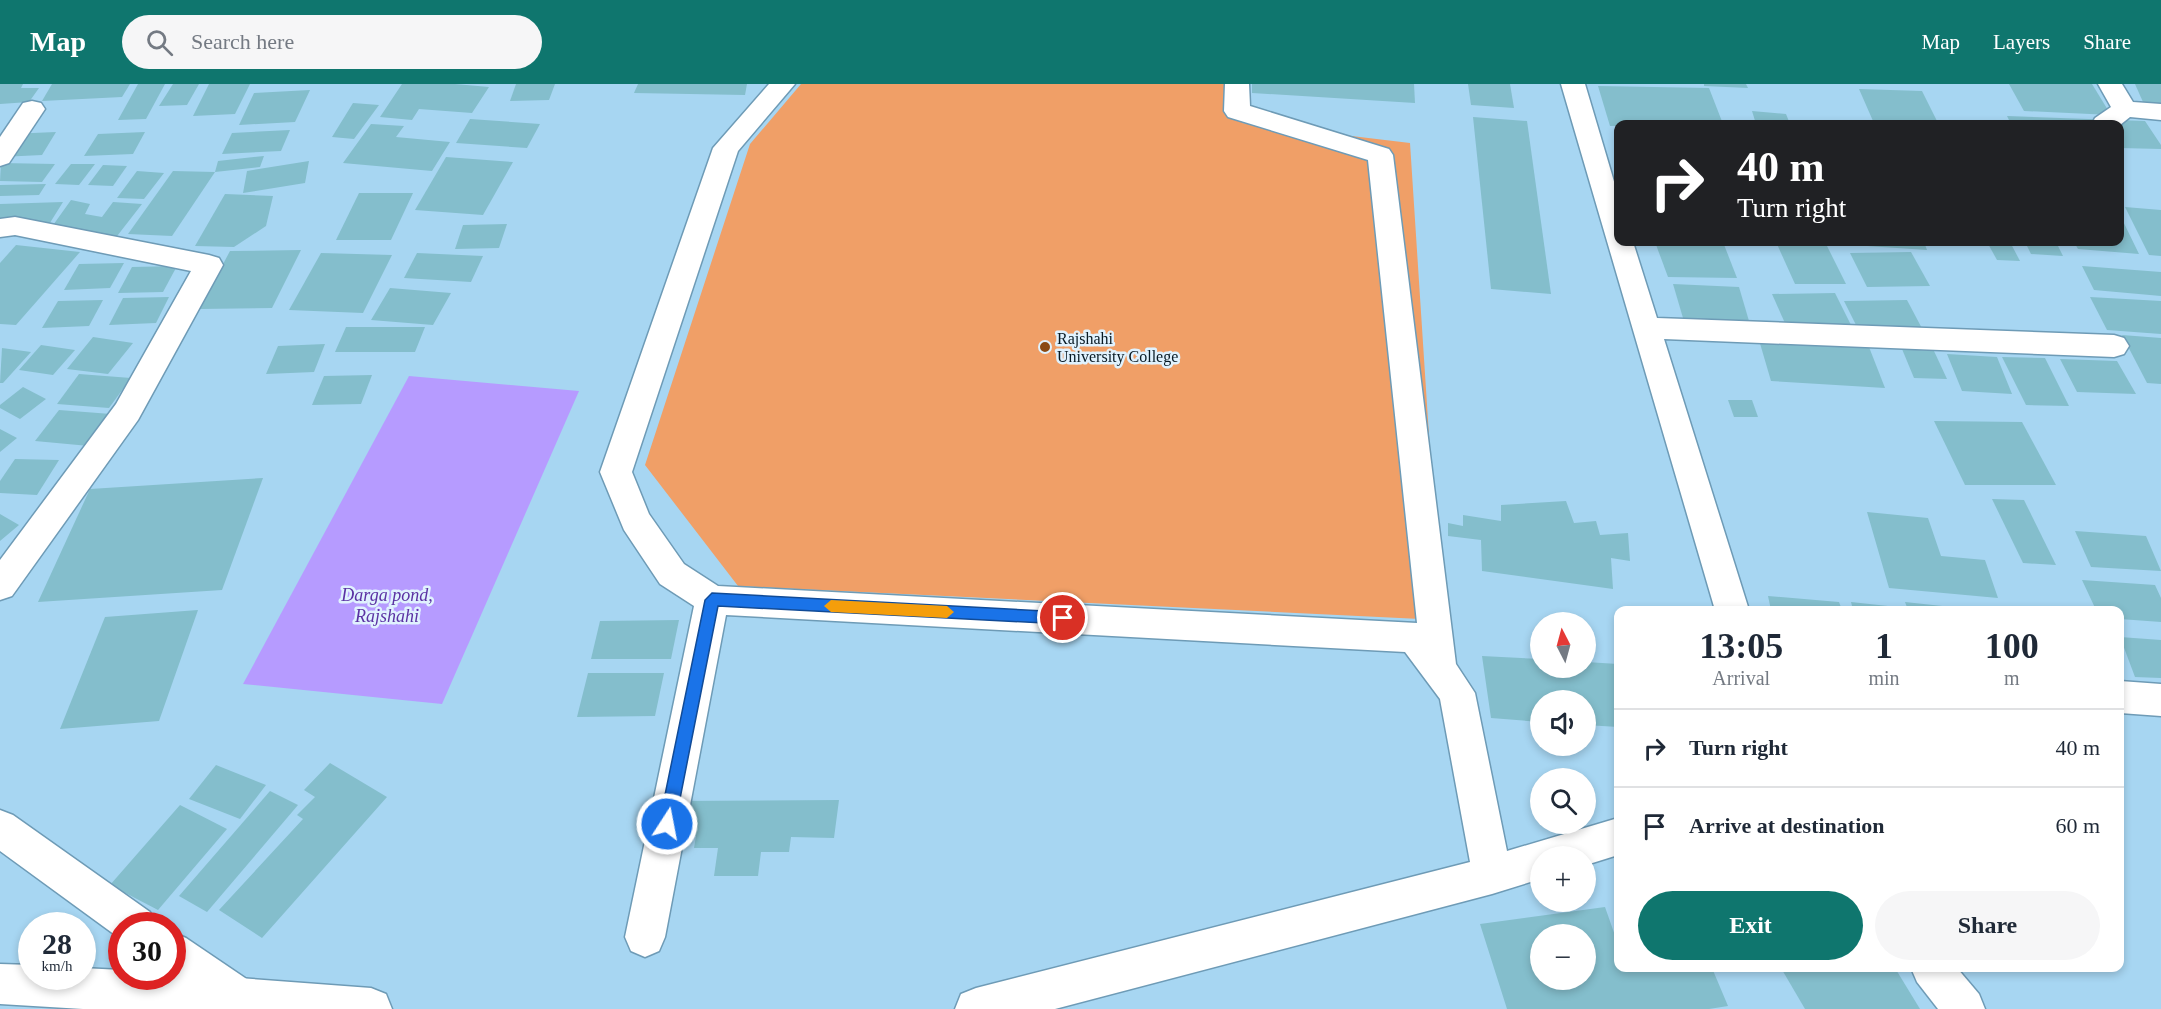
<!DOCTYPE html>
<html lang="en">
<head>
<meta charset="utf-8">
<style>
  body { margin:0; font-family:"Times New Roman",serif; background:#f6f6f7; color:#1f2937; height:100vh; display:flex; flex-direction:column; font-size:22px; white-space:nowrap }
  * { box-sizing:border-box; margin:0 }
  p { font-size:20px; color:#747a83 }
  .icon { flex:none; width:33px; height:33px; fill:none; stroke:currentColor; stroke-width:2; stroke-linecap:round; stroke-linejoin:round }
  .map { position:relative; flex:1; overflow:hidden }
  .sheet { position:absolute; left:1614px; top:522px; width:510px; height:366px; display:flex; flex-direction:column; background:#fff; border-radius:12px; box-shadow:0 3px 9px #0003 }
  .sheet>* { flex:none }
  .guide { position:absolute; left:1614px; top:36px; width:510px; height:126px; border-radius:12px; box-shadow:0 3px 9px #0003; background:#202124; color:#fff; overflow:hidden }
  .needle { width:39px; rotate:354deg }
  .tools { position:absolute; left:1530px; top:528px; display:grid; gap:12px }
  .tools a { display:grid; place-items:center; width:66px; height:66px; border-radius:50%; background:#fff; box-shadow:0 3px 9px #0003; font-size:30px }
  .speed { position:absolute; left:18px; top:828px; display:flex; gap:12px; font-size:30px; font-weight:700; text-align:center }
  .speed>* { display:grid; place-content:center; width:78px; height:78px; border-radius:50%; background:#fff; box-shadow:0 3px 9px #0003; line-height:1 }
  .speed small { font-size:15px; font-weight:400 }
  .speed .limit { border:9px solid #d22; background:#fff; color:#111 }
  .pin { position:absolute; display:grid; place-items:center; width:51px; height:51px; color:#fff; margin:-26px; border:3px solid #fff; border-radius:50%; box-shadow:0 2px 6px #0007 }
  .me { position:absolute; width:66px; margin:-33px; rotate:11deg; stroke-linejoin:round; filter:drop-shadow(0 0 4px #0008) }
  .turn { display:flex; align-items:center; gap:21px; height:126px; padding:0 24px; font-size:27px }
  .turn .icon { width:78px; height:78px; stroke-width:2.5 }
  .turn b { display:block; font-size:42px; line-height:51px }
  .eta { display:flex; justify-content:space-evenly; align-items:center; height:102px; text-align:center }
  .eta b { font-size:36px; font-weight:700; line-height:42px }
  .action { display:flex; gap:12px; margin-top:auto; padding:12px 24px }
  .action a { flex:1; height:69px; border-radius:36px; background:#0f766e; color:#fff; font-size:24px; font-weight:700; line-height:69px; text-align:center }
  .action a+a { background:#f6f6f7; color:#1f2937 }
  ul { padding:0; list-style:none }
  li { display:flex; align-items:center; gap:18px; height:78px; padding:0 24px; border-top:2px solid #e0e1e3 }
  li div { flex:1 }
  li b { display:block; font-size:22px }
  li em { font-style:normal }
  header { display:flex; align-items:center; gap:36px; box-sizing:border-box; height:84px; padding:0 30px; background:#0f766e; color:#fff }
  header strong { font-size:28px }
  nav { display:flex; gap:33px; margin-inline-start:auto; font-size:21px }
  .search { width:420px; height:54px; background:#f6f6f7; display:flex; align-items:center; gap:15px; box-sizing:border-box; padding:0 21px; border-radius:33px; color:#747a83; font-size:22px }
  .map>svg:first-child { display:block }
</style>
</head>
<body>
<header>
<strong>Map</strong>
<div class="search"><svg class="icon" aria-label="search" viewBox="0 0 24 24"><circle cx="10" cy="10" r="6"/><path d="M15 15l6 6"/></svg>Search here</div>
<nav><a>Map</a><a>Layers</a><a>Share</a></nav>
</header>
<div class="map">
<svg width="2161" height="925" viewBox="0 0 2161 925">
  <rect width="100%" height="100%" fill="#a7d6f2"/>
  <polygon fill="#f09f67" points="801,0 1242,0 1242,39 1410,59 1441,536 738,502 645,381 750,60"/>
  <polygon fill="#b69bff" points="409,292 579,307 442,620 243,600"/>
  <g fill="#84becc" fill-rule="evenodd">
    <polygon points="0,0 23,0 21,4 39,4 29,18 0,20"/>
    <polygon points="52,0 130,0 122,13 42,17"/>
    <polygon points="138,0 165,0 146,35 118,36"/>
    <polygon points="173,0 199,0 187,21 159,22"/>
    <polygon points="209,0 250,0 235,30 193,32"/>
    <polygon points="402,0 455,0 489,3 472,29 419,25 412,36 380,33"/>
    <polygon points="516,0 555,0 549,16 510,17"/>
    <polygon points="638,0 747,0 745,11 634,9"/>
    <polygon points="1252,0 1414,0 1415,19 1252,9"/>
    <polygon points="1468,0 1510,0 1514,24 1471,21"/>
    <polygon points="1704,0 1746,0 1748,4 1704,2"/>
    <polygon points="2009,0 2092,0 2111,31 2024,27"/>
    <polygon points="2135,0 2161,0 2161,20 2143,18"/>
    <polygon points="1598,2 1709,4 1723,40 1610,42"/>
    <polygon points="1859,5 1922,7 1938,39 1873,37"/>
    <polygon points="310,6 295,38 239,41 254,9"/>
    <polygon points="353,19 379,21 354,55 332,53"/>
    <polygon points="1752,27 1786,30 1790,40 1756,40"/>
    <polygon points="2007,32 2145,37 2161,61 2161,65 2120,64 2120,40 2011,40"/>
    <polygon points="1473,33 1527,37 1551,210 1491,205"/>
    <polygon points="470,35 540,40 527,64 456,59"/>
    <polygon points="371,40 404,42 396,53 450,58 432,87 343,79"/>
    <polygon points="290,46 281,67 222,70 232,49"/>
    <polygon points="56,48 42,71 0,73 0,64 9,50"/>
    <polygon points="145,48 133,70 84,72 98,50"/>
    <polygon points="264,72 260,83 215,88 218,77"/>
    <polygon points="446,73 513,78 483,131 415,126"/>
    <polygon points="309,77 305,99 243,109 247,87"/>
    <polygon points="1,79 55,80 42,98 0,97"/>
    <polygon points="71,80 95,80 79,101 55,100"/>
    <polygon points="103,81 127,82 113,102 88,101"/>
    <polygon points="137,87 164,89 144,115 117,114"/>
    <polygon points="173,87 215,88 172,152 128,150"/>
    <polygon points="46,100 39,111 0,112 0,101"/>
    <polygon points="359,109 413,109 391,156 336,156"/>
    <polygon points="225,110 273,112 266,142 234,163 195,162"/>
    <polygon points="71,116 90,120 85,130 102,133 113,118 142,120 114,156 46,151"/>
    <polygon points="63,118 43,150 0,143 0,120"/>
    <polygon points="2125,123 2161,126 2161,172 2149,171"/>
    <polygon points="2120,131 2139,170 2078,165 2074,158 2120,158"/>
    <polygon points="507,140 499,164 455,165 463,141"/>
    <polygon points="1655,158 1723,158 1737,194 1668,193"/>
    <polygon points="1776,158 1825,158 1846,200 1795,200"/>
    <polygon points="1836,158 1924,158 1927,166 1837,160"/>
    <polygon points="1987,158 2010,158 2020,177 1997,176"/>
    <polygon points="2025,158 2056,158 2063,172 2031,170"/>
    <polygon points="16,161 80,168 16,241 0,240 0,179"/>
    <polygon points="301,166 272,224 199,225 230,167"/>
    <polygon points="1911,168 1930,202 1867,203 1850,169"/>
    <polygon points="321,169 392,171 363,229 289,226"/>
    <polygon points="417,169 483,172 471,198 404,194"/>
    <polygon points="124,179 110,204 64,206 79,180"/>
    <polygon points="177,182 163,208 118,209 132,183"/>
    <polygon points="2082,182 2161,188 2161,212 2094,206"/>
    <polygon points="1673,200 1739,203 1749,237 1683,234"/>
    <polygon points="390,204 451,209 433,241 371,236"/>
    <polygon points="1835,209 1853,245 1788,246 1772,210"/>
    <polygon points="169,213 156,239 109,241 123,214"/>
    <polygon points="2090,213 2161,217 2161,250 2107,246"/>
    <polygon points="103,216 89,242 42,244 58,217"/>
    <polygon points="1907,216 1926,252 1862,253 1844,217"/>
    <polygon points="346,243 425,243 415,268 335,268"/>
    <polygon points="2122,251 2161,254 2161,300 2147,299"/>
    <polygon points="93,253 133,259 108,290 67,285"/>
    <polygon points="1759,256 1869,263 1885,304 1771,297"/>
    <polygon points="325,260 314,288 266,290 278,262"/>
    <polygon points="41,261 75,266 53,291 19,286"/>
    <polygon points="2,264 31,268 3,299 0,299"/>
    <polygon points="1902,265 1934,267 1947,295 1914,294"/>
    <polygon points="1947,270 1997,273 2012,310 1962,307"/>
    <polygon points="2002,273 2045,274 2069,322 2026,321"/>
    <polygon points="2060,275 2117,277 2136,310 2077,308"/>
    <polygon points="79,290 131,294 109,324 57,320"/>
    <polygon points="372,291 361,320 312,321 324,292"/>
    <polygon points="23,303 46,315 20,335 0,324 0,321"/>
    <polygon points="1728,316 1752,316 1758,333 1734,333"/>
    <polygon points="59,326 111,330 89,362 35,357"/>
    <polygon points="1934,337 2022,338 2056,401 1965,401"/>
    <polygon points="0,345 17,354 0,368"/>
    <polygon points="15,375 59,376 37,411 0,409 0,397"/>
    <polygon points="263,394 222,506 38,518 90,405"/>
    <polygon points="1992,415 2024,416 2056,481 2023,479"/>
    <polygon points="1566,417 1574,439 1596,437 1600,451 1628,449 1630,477 1611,474 1613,505 1482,487 1481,456 1448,452 1448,439 1463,442 1463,431 1501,437 1501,421"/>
    <polygon points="1867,428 1928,434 1941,472 1985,476 1998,514 1889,504"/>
    <polygon points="0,430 19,441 0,457"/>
    <polygon points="2075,447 2146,452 2161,487 2091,483"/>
    <polygon points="2082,496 2155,501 2161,514 2161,538 2120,535 2120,526 2096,526"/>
    <polygon points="1768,512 1839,518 1842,526 1771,526"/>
    <polygon points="1851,518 1897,523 1898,526 1853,526"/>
    <polygon points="1905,518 1970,525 1970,526 1908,526"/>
    <polygon points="198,526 159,637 60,645 105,533"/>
    <polygon points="679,536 671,575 591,575 600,537"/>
    <polygon points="2120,553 2161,556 2161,594 2135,593"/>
    <polygon points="1482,572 1540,575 1540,584 1586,584 1586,578 1618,580 1618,643 1586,641 1586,616 1540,616 1540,638 1491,634"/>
    <polygon points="588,589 664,589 655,632 577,633"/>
    <polygon points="330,679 387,713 262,854 219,826 303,735 297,731 315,713 304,706"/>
    <polygon points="216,681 266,701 240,735 189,715"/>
    <polygon points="270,707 298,721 207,828 179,812"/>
    <polygon points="839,716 834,754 791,753 789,768 761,768 758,792 714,792 718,764 694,764 696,752 669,751 675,717"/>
    <polygon points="180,721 227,745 158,826 110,801"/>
    <path d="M1605,823l13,37v24h94l16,38 -19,3h-202l-27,-85zM1540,850h46v46h-46z"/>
    <polygon points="1781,884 1895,884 1920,925 1805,925"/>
  </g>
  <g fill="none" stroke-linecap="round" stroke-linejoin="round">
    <g stroke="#6e9bb6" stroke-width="3">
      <g id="street">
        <polygon points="769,0 795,0 738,67 632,388 649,430 684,480 718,502 1417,539 1368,76 1228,33 1224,27 1225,0 1249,0 1250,22 1389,65 1393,71 1456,580 1475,609 1507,767 1618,734 1618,771 1586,781 1586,772 1540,772 1540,795 1492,810 1055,925 955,925 961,910 976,904 1470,778 1440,615 1405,568 726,531 665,853 659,867 645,873 631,867 625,853 694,522 660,500 624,446 600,388 713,64"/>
        <polygon points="1561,0 1585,0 1618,111 1618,158 1633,158 1657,234 2114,251 2124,254 2129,262 2124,270 2114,273 1664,255 1749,526 1715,526"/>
        <polygon points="2098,0 2122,0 2133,18 2161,20 2161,36 2130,33 2120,41 2092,40 2095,34 2111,23"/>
        <polygon points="32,17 41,19 45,25 9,79 0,82 0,53 23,19"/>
        <polygon points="15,133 209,171 219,174 223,181 138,336 12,512 0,516 0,476 116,320 191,187 15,151 0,153 0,135"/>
        <polygon points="2120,597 2161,600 2161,632 2120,629"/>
        <polygon points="0,726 13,731 150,828 156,842 122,842 122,856 0,767"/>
        <polygon points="172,848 186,854 251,898 257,913 252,925 218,925 172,892"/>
        <polygon points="1911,884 1957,884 1979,910 1985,925 1938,925 1917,898"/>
      </g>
    </g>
    <g stroke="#6e9bb6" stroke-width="3">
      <polygon id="secondary" points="0,880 32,881 32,892 82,892 82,884 122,886 122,892 172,892 172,889 371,904 386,910 392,925 83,925 0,920"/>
    </g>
    <use href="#street" fill="#fff" fill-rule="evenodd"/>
    <use href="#secondary" fill="#fff" fill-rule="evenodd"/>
  </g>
  <polygon fill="#1a73e8" stroke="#114b97" stroke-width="1.5" points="712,509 1063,528 1070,534 1063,540 718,522 675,740 673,746 667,748 661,746 659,740 705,516"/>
  <polygon fill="#f59e0b" points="831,516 947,522 954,528 947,534 831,528 824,522"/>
  <circle fill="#8a4913" stroke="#e0f2fe" stroke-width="2" cx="1045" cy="263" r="6"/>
  <g text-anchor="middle" stroke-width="5" stroke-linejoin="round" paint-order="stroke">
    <g font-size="16" fill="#071923" stroke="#e0f2fe" text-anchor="start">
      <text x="1057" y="260">Rajshahi<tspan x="1057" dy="18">University College</tspan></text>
    </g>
    <g font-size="18" font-style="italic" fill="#5b32a3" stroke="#e0f2fe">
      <text x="387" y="517">Darga pond,<tspan x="387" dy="21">Rajshahi</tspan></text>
    </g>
  </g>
</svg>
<div class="tools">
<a><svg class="needle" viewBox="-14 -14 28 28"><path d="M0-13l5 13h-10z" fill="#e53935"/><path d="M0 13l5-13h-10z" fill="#747a83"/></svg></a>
<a><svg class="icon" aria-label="sound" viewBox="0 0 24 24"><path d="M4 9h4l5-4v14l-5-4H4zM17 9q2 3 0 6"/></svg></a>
<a><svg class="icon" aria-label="search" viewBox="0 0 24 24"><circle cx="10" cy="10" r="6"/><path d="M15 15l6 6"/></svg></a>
<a>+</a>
<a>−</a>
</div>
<div class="speed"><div>28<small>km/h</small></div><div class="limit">30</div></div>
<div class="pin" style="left:1063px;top:534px;background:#d93025"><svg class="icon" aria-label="arrive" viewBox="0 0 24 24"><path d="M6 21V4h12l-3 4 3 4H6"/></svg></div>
<svg class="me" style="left:667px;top:740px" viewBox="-20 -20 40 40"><circle r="17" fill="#1a73e8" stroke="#fff" stroke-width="3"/><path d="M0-11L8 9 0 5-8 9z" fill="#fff"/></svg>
<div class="guide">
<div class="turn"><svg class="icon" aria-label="right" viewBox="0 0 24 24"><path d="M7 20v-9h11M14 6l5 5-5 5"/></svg><div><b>40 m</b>Turn right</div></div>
</div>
<section class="sheet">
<div class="eta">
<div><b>13:05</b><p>Arrival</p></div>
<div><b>1</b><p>min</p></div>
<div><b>100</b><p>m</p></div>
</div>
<ul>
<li><svg class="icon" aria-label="right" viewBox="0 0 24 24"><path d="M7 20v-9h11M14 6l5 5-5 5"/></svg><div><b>Turn right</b></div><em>40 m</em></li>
<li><svg class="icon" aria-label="arrive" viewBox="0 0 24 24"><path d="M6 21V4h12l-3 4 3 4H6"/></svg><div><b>Arrive at destination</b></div><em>60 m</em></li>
</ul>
<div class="action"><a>Exit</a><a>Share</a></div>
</section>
</div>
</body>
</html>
